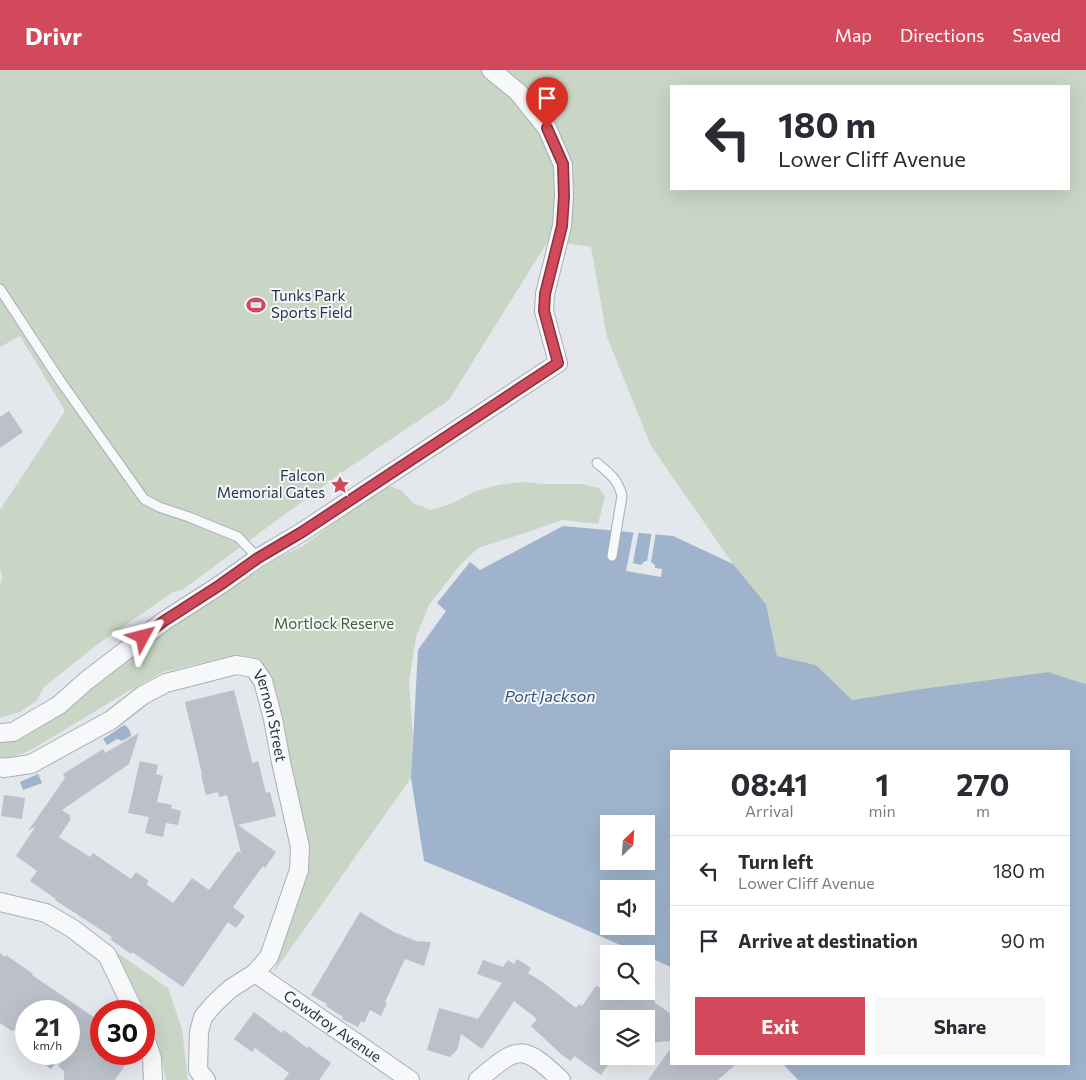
<!DOCTYPE html>
<html lang="en">
<head>
<meta charset="utf-8">
<style>
  body { margin:0; font-family:Commissioner,sans-serif; background:#f7f7f7; color:#2b2b33; height:100vh; display:flex; flex-direction:column; font-size:19px; white-space:nowrap }
  * { box-sizing:border-box; margin:0 }
  p { font-size:16px; color:#7c7c81 }
  .icon { flex:none; width:28px; height:28px; fill:none; stroke:currentColor; stroke-width:2; stroke-linecap:round; stroke-linejoin:round }
  .map { position:relative; flex:1; overflow:hidden }
  .details { position:absolute; left:670px; top:680px; width:400px; height:315px; display:flex; flex-direction:column; background:#fff; border-radius:0px; box-shadow:0 5px 20px #0002 }
  .details>* { flex:none }
  .top-card { position:absolute; left:670px; top:15px; width:400px; height:105px; border-radius:0px; box-shadow:0 5px 20px #0002; background:#fff; color:#2b2b33; overflow:hidden }
  .needle { width:32px; rotate:25deg }
  .controls { position:absolute; left:600px; top:745px; display:grid; gap:10px }
  .controls a { display:grid; place-items:center; width:55px; height:55px; border-radius:0px; background:#fff; box-shadow:0 5px 20px #0002; font-size:25px }
  .speed { position:absolute; left:15px; top:930px; display:flex; gap:10px; font-size:25px; font-weight:700; text-align:center }
  .speed>* { display:grid; place-content:center; width:65px; height:65px; border-radius:50%; background:#fff; box-shadow:0 5px 20px #0002; line-height:1 }
  .speed small { font-size:12px; font-weight:400 }
  .speed .limit { border:8px solid #d22; background:#fff; color:#111 }
  .pin { position:absolute; display:grid; place-items:center; width:42px; height:42px; color:#fff; margin:-51px -21px; border-radius:50% 50% 50% 0; rotate:-45deg; box-shadow:0 0 5px #0007 }
  .pin .icon { rotate:45deg }
  .me { position:absolute; width:55px; margin:-28px; rotate:52deg; stroke-linejoin:round; filter:drop-shadow(0 0 4px #0008) }
  .turn { display:flex; align-items:center; gap:18px; height:105px; padding:0 25px; font-size:22px }
  .turn .icon { width:65px; height:65px; stroke-width:2.5 }
  .turn b { display:block; font-size:35px; line-height:42px }
  .eta { display:flex; justify-content:space-evenly; align-items:center; height:85px; text-align:center }
  .eta b { font-size:30px; font-weight:700; line-height:35px }
  .button { display:flex; gap:10px; margin-top:auto; padding:10px 25px }
  .button a { flex:1; height:58px; border-radius:0px; background:#d1495b; color:#fff; font-size:20px; font-weight:700; line-height:58px; text-align:center }
  .button a+a { background:#f7f7f7; color:#2b2b33 }
  ul { padding:0; list-style:none }
  li { display:flex; align-items:center; gap:15px; height:70px; padding:0 25px; border-top:1px solid #e1e1e2 }
  li div { flex:1 }
  li b { display:block; font-size:19px }
  li em { font-style:normal }
  header { display:flex; align-items:center; gap:30px; box-sizing:border-box; height:70px; padding:0 25px; background:#d1495b; color:#fff }
  header strong { font-size:24px }
  nav { display:flex; gap:28px; margin-inline-start:auto; font-size:18px }
  .map>svg:first-child { display:block }
</style>
</head>
<body>
<header>
<strong>Drivr</strong>
<nav><a>Map</a><a>Directions</a><a>Saved</a></nav>
</header>
<div class="map">
<svg width="1086" height="1010" viewBox="0 0 1086 1010">
  <rect width="100%" height="100%" fill="#e4e7ec"/>
  <g fill="#c9d6c5" fill-rule="evenodd">
    <path d="M0,0h1086v614l-38,-12 -127,17 -69,12 -36,-36 -39,-9 -11,-52 -33,-40 -82,-118 -44,-109 -16,-90 -43,-6 -99,159 -105,71 -162,119 -9,2 -75,52 -54,43 -7,13 -17,12 -20,6v-132l2,-9 -2,-8v-59l65,-99 -45,-75 -20,11zM671,16h398v103h-398z"/>
    <polygon points="524,412 542,414 581,414 599,418 605,427 598,454 562,450 528,462 478,478 460,495 429,535 416,567 409,612 413,668 411,708 274,902 308,791 303,751 272,617 258,591 247,587 231,586 163,602 127,622 36,677 22,684 0,689 0,672 21,668 52,648 78,627 164,562 207,535 277,488 303,476 343,446 373,422 389,416 401,420 413,433 431,440 451,434 476,421 498,415"/>
    <polygon points="116,882 168,918 182,959 188,1010 166,1010 154,958"/>
  </g>
  <g fill="#9fb4cc" fill-rule="evenodd">
    <path d="M563,456l110,10 60,28 33,40 11,52 39,9 36,35 69,-11 127,-17 38,12v396h-288l-15,-16h286v-313h-398v216l-25,-11v-2h-5l-139,-61 -78,-32 -13,-83 7,-128 28,-39 -9,-8 33,-41 10,8zM609,754h37v37h-37zM609,819h37v37h-37z"/>
    <path d="M124,655c4,2 7,6 7,11l-9,5 -5,-2 -10,6 -4,-6z"/>
    <polygon points="38,704 42,713 23,720 20,712"/>
    <polygon points="48,984 62,984 51,999 42,992"/>
  </g>
  <polygon fill="#e4e7ec" points="634,460 639,460 633,493 641,495 645,491 647,491 652,461 656,462 651,492 653,493 653,494 655,495 655,498 662,499 661,507 626,501"/>
  <g fill="#bbc0ca">
    <polygon points="9,341 23,362 0,378 0,347"/>
    <polygon points="234,620 252,692 253,693 258,691 266,723 270,722 276,746 238,755 276,782 265,798 263,796 233,837 245,846 236,858 228,852 183,917 132,882 131,884 110,869 112,867 55,830 56,829 30,811 37,801 16,786 36,756 28,761 65,708 63,704 103,679 105,683 139,663 129,694 62,740 71,746 69,748 71,749 59,767 90,787 93,783 131,809 136,802 149,811 146,814 173,833 192,808 209,820 238,781 241,783 227,725 219,727 218,722 206,725 201,704 202,704 185,632"/>
    <polygon points="140,691 158,695 156,704 163,706 157,732 172,735 171,738 181,741 178,755 166,753 163,767 145,763 149,747 128,743"/>
    <polygon points="4,725 25,728 22,749 1,746"/>
    <polygon points="360,842 394,862 416,871 431,872 424,896 405,889 385,932 387,933 381,946 370,940 364,953 361,951 358,957 342,949 343,947 326,936 327,934 311,925"/>
    <polygon points="0,883 5,887 6,885 33,904 32,905 101,952 101,984 133,984 115,1010 64,1010 64,1001 58,996 67,984 69,984 69,941 26,941 26,968 14,960 12,961 0,953"/>
    <polygon points="517,889 531,898 528,903 544,913 576,938 579,934 582,936 596,916 626,927 630,921 642,921 655,930 654,932 671,944 671,971 646,973 646,949 609,949 609,977 606,977 609,979 609,987 612,989 601,1005 574,986 571,991 562,985 531,956 537,949 514,931 482,979 461,964 457,980 450,987 427,980 439,938 478,949 502,913 477,904 483,890 503,897 508,890 514,894"/>
    <polygon points="254,942 282,963 284,960 307,978 308,976 331,993 319,1010 284,1010 289,1003 255,978 252,982 234,969"/>
    <polygon points="671,978 671,994 736,994 718,1010 648,1010"/>
  </g>
  <g fill="none" stroke-linecap="round" stroke-linejoin="round">
    <g stroke="#a9aeb7" stroke-width="11">
      <g id="service">
        <polyline points="0,219 59,309 144,429 159,437 189,447 238,467 258,488"/>
        <path d="M597,393c12,10 21,16 25,33l-10,60"/>
      </g>
    </g>
    <g stroke="#a9aeb7" stroke-width="20">
      <g id="minor">
        <polyline points="0,663 13,662 59,635 86,611 164,551 220,515 258,488 302,462 558,293 544,241 545,224 562,156 564,126 563,95 547,58 518,22 491,0"/>
        <path id="s1" d="M0,697l4,1 27,-4 80,-44 32,-25 23,-12 70,-18 18,3 9,13 10,38 8,43 19,85 -1,23 -30,87 -14,16 -25,16 -16,15 -11,13 -4,15 -1,38 8,10"/>
        <polyline points="0,832 46,843 73,859 107,885 134,941"/>
        <path id="s2" d="M255,903l155,107"/>
        <polyline points="144,965 152,988 153,1010"/>
        <path d="M478,1010c40,-34 44,-37 83,0"/>
      </g>
    </g>
    <use href="#service" stroke="#f7f8fa" stroke-width="9"/>
    <use href="#minor" stroke="#f7f8fa" stroke-width="18"/>
  </g>
  <g fill="none" stroke-linecap="round" stroke-linejoin="round">
    <g stroke="#882f3b" stroke-width="12">
      <polyline id="route" points="143,567 164,551 220,515 258,488 302,462 558,293 544,241 545,224 562,156 564,126 563,94 547,58"/>
    </g>
    <use href="#route" stroke="#d1495b" stroke-width="9"/>
  </g>
  <defs>
    <g id="stadium-bare" transform="scale(1.5)"><path d="M0-5a6.5 5 0 1 0 0 10a6.5 5 0 1 0 0-10ZM-3.5-1.8h7v3.6h-7Z" fill="#d1495b" stroke="#f4f6f9" stroke-width="2.5" paint-order="stroke"/></g>
    <g id="sight-bare" transform="scale(1.5)"><path d="M0-6L1.8-2.2L6-1.7L2.9 1.2L3.7 5.4L0 3.3L-3.7 5.4L-2.9 1.2L-6-1.7L-1.8-2.2Z" fill="#d1495b" stroke="#f4f6f9" stroke-width="2.5" paint-order="stroke"/></g>
  </defs>
  <g fill-rule="evenodd">
    <use href="#stadium-bare" x="256" y="235"/>
    <use href="#sight-bare" x="340" y="415"/>
  </g>
  <g text-anchor="middle" stroke-width="4" stroke-linejoin="round" paint-order="stroke">
    <g font-size="15" fill="#2b3445" stroke="#f4f6f9" text-anchor="start">
      <text x="271" y="231">Tunks Park<tspan x="271" dy="17">Sports Field</tspan></text>
      <text x="325" y="411" text-anchor="end">Falcon<tspan x="325" dy="17">Memorial Gates</tspan></text>
    </g>
    <g font-size="15" fill="#3f6138" stroke="#f4f6f9">
      <text x="334" y="559">Mortlock Reserve</text>
    </g>
    <g font-size="15" fill="#2b3445" stroke="#f4f6f9">
      <text dy="5" stroke="none"><textPath href="#s1" startOffset="331">Vernon Street</textPath></text>
      <text dy="5" stroke="none"><textPath href="#s2" startOffset="94">Cowdroy Avenue</textPath></text>
    </g>
    <g font-size="16" font-style="italic" fill="#34527a" stroke="#f4f6f9">
      <text x="550" y="632">Port Jackson</text>
    </g>
  </g>
</svg>
<div class="controls">
<a><svg class="needle" viewBox="-14 -14 28 28"><path d="M0-13l5 13h-10z" fill="#e53935"/><path d="M0 13l5-13h-10z" fill="#7c7c81"/></svg></a>
<a><svg class="icon" aria-label="sound" viewBox="0 0 24 24"><path d="M4 9h4l5-4v14l-5-4H4zM17 9q2 3 0 6"/></svg></a>
<a><svg class="icon" aria-label="search" viewBox="0 0 24 24"><circle cx="10" cy="10" r="6"/><path d="M15 15l6 6"/></svg></a>
<a><svg class="icon" aria-label="layers" viewBox="0 0 24 24"><path d="M12 4l9 5-9 5-9-5zM3 14l9 5 9-5"/></svg></a>
</div>
<div class="speed"><div>21<small>km/h</small></div><div class="limit">30</div></div>
<div class="pin" style="left:547px;top:58px;background:#d93025"><svg class="icon" aria-label="arrive" viewBox="0 0 24 24"><path d="M6 21V4h12l-3 4 3 4H6"/></svg></div>
<svg class="me" style="left:143px;top:567px" viewBox="-20 -20 40 40"><path d="M0-17L14 15 0 8-14 15z" fill="#d1495b" stroke="#fff" stroke-width="4"/></svg>
<div class="top-card">
<div class="turn"><svg class="icon" aria-label="left" viewBox="0 0 24 24"><path d="M17 20v-9H6M10 6l-5 5 5 5"/></svg><div><b>180 m</b>Lower Cliff Avenue</div></div>
</div>
<section class="details">
<div class="eta">
<div><b>08:41</b><p>Arrival</p></div>
<div><b>1</b><p>min</p></div>
<div><b>270</b><p>m</p></div>
</div>
<ul>
<li><svg class="icon" aria-label="left" viewBox="0 0 24 24"><path d="M17 20v-9H6M10 6l-5 5 5 5"/></svg><div><b>Turn left</b><p>Lower Cliff Avenue</p></div><em>180 m</em></li>
<li><svg class="icon" aria-label="arrive" viewBox="0 0 24 24"><path d="M6 21V4h12l-3 4 3 4H6"/></svg><div><b>Arrive at destination</b></div><em>90 m</em></li>
</ul>
<div class="button"><a>Exit</a><a>Share</a></div>
</section>
</div>
</body>
</html>
